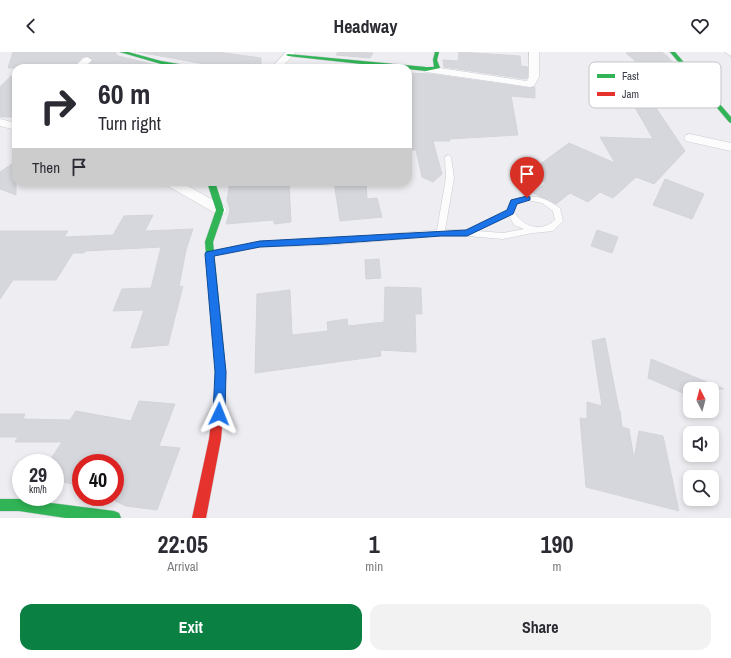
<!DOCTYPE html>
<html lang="en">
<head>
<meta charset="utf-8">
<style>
  body { margin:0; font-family:"Archivo Narrow",sans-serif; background:#f2f2f3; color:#2b2b33; height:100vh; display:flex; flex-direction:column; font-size:15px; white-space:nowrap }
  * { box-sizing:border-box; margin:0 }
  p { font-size:13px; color:#7c7c81 }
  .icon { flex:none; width:22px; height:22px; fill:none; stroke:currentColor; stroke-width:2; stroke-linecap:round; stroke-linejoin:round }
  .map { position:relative; height:466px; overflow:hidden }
  .drawer { display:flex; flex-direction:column; background:#fff; flex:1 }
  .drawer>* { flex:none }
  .top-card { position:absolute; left:12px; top:12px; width:400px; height:122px; border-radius:12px; box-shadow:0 2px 6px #0003; background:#fff; color:#2b2b33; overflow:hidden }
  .needle { width:26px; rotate:354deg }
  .controls { position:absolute; left:683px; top:330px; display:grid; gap:8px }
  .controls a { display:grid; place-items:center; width:36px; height:36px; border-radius:8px; background:#fff; box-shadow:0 2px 6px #0003; font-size:20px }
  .speed { position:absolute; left:12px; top:402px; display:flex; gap:8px; font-size:20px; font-weight:700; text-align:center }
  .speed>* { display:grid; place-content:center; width:52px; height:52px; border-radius:50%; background:#fff; box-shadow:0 2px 6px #0003; line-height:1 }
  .speed small { font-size:10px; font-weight:400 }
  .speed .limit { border:6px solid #d22; background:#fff; color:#111 }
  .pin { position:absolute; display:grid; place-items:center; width:34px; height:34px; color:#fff; margin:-41px -17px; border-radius:50% 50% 50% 0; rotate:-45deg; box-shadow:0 0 4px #0007 }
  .pin .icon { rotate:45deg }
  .me { position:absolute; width:44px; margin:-22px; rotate:2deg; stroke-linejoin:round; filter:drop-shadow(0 0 3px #0008) }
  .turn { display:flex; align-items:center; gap:14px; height:84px; padding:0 20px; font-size:18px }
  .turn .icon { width:52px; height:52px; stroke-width:2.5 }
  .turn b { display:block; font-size:28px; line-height:34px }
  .then { display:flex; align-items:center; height:38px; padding:0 20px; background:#0003; gap:8px; font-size:15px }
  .eta { display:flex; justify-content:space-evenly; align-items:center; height:68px; text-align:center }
  .eta b { font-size:24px; font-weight:700; line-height:28px }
  .primary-button { display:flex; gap:8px; margin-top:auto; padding:8px 20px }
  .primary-button a { flex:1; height:46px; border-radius:12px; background:#0b8043; color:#fff; font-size:16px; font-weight:700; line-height:46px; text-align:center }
  .primary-button a+a { background:#f2f2f3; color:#2b2b33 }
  header { display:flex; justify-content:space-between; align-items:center; height:52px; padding:0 20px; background:#fff; font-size:18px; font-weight:700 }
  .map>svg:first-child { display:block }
</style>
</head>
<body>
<header><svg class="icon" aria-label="back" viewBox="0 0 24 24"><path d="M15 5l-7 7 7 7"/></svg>Headway<svg class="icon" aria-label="heart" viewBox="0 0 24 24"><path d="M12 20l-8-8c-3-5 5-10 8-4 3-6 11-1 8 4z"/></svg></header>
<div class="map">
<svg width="731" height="466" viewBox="0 0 731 466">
  <rect width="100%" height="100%" fill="#eeeef2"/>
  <g fill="#d6d7dc" stroke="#d4d5da">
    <polygon points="13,0 115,0 118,4 169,16 86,16 93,8 87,4 83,5 72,16 8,16"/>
    <polygon points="138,0 218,0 261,6 261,16 206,16 204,12 199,11"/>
    <polygon points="338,0 346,0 373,1 370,6 336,3"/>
    <polygon points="459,0 520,4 521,14 528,15 528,25 526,27 444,15 443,8 458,9"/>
    <polygon points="653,0 662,0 668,5 708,52 659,49 649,34 665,35 626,1"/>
    <polygon points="16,19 16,65 0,65 0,35"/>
    <polygon points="408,21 430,22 530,36 535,35 535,46 511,44 518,83 449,87 450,89 433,89 442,122 433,130 422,125 416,98 408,98"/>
    <polygon points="633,52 654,53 685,99 654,132 636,125 613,146 600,140 588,150 570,141 556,152 533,141 546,131 527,122 569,91 615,111 600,85 653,87"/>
    <polygon points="16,109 16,143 0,137 0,120"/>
    <polygon points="665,127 704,142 692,167 653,153"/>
    <polygon points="230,130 289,130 291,170 274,172 274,168 226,172 230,158 227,148"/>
    <polygon points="334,130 366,130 367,147 377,146 382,165 340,169"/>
    <polygon points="153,163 145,179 193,177 186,198 179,235 183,234 168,293 131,296 144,258 113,259 122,237 151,236 161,195 85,199 84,201 73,201 56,228 13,228 0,247 0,179 68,179 64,185 113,183 124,164"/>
    <polygon points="597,178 618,185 612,201 591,194"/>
    <polygon points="379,207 381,226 366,227 365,208"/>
    <polygon points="385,235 421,236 422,262 415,262 416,300 380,298 381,304 255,321 257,242 290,238 292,283 328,279 327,270 347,267 348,274 384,270"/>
    <polygon points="605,286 619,358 620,359 622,375 629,377 634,407 639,379 663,384 679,459 586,435 580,366 587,367 587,350 602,354 592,289"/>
    <polygon points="651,307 724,337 690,337 690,344 648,326"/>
    <polygon points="139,349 175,352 159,394 180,396 157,458 126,454 115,449 115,411 81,411 81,434 55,428 55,411 48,411 62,390 15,390 18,385 0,385 0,362 25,362 23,367 70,368 76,359 131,369"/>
  </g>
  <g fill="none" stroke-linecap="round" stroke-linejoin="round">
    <g stroke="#cbccd0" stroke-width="1">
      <path id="lane" d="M448,103l3,2 3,21 -9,52h20l42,-20 4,-10c22,-6 30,-5 49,8l3,13 -10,10 -20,2 -30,6 -36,-3h-26l-113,9 -68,2 -50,10 -4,-3 4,-3 50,-10 68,-2 109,-9 9,-52 -1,-21zM527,148l15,3 11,8 2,9c-15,13 -31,7 -41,-8l3,-8zM509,164l5,9 10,4 -21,4 -26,-2z"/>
    </g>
    <g stroke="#cbccd0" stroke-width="1">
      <g id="street">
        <polygon points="286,0 296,0 281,16 271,16"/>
        <polygon points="529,0 539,0 539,25 534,34 530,35 426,20 421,17 426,14 527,29 529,25"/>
        <polygon points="725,0 731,0 731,4"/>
        <polygon points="87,5 92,8 84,16 73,16 84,6"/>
        <polygon points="0,67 16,71 16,78 0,74"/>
        <polygon points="690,82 731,91 731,99 686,89 684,86 686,83"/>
        <polygon points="164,130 181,130 225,155 227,158 225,161 220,163 215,161 166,133"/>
      </g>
    </g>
    <g stroke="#cacbd5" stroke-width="1">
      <g id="fast">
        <polygon points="120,0 128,0 161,9 202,16 189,16 161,12"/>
        <polygon points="435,0 439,0 437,8 440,16 426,19 288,4 286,3 288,2 426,15 434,15 433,8"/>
        <polygon points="670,0 675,0 731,65 731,71 729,70"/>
        <polygon points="209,130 217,130 216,133 224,158 213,190 226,320 225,340 224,344 220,345 216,344 215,340 216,320 205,190 216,158 208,133"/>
        <polygon points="0,447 19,447 114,459 119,461 121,466 66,466 19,459 0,459"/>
      </g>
    </g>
    <g stroke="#cacbd5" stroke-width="1">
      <polygon id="jam" points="220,335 224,336 225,340 221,387 206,466 192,466 209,387 215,340 216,336"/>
    </g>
    <use href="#lane" fill="#fcfcfd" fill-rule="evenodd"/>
    <use href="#street" fill="#fcfcfd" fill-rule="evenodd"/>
    <use href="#fast" fill="#30b455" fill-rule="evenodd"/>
    <use href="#jam" fill="#e5322d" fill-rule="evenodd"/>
  </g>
  <polygon fill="#1a73e8" stroke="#114b97" points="527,144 530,145 530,148 517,152 513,162 467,184 441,184 328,192 260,195 214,204 226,320 225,362 223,366 219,367 215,366 213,362 215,320 205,202 206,200 260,189 466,178 507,158 511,148"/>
  <rect x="589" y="10" width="132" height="46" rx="6" fill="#fff" stroke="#c4c5c8" stroke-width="1"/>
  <rect x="597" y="22" width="18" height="4" fill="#30b455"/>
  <rect x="597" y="40" width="18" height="4" fill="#e5322d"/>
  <g font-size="11" fill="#3a3d48">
    <text x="622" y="28">Fast</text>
    <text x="622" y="46">Jam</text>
  </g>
</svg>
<div class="controls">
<a><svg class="needle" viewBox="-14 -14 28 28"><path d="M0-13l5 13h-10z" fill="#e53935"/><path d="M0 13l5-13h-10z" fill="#7c7c81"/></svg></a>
<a><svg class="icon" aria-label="sound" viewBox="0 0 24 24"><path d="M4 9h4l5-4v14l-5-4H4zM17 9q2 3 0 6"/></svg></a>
<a><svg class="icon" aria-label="search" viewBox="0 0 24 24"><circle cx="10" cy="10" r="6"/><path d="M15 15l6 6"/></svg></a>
</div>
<div class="speed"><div>29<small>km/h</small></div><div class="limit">40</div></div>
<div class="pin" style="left:527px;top:146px;background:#d93025"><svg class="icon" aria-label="arrive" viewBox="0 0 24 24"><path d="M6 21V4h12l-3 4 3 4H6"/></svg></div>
<svg class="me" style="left:219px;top:362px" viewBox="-20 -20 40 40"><path d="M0-17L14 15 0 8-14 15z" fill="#1a73e8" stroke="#fff" stroke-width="4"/></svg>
<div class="top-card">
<div class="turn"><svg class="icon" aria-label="right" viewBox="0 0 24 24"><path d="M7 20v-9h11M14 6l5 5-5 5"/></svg><div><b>60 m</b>Turn right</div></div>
<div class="then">Then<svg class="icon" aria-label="arrive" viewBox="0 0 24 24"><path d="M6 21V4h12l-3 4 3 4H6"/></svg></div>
</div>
</div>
<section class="drawer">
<div class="eta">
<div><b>22:05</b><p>Arrival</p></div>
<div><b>1</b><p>min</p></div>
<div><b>190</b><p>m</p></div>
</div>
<div class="primary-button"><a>Exit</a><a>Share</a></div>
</section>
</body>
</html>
